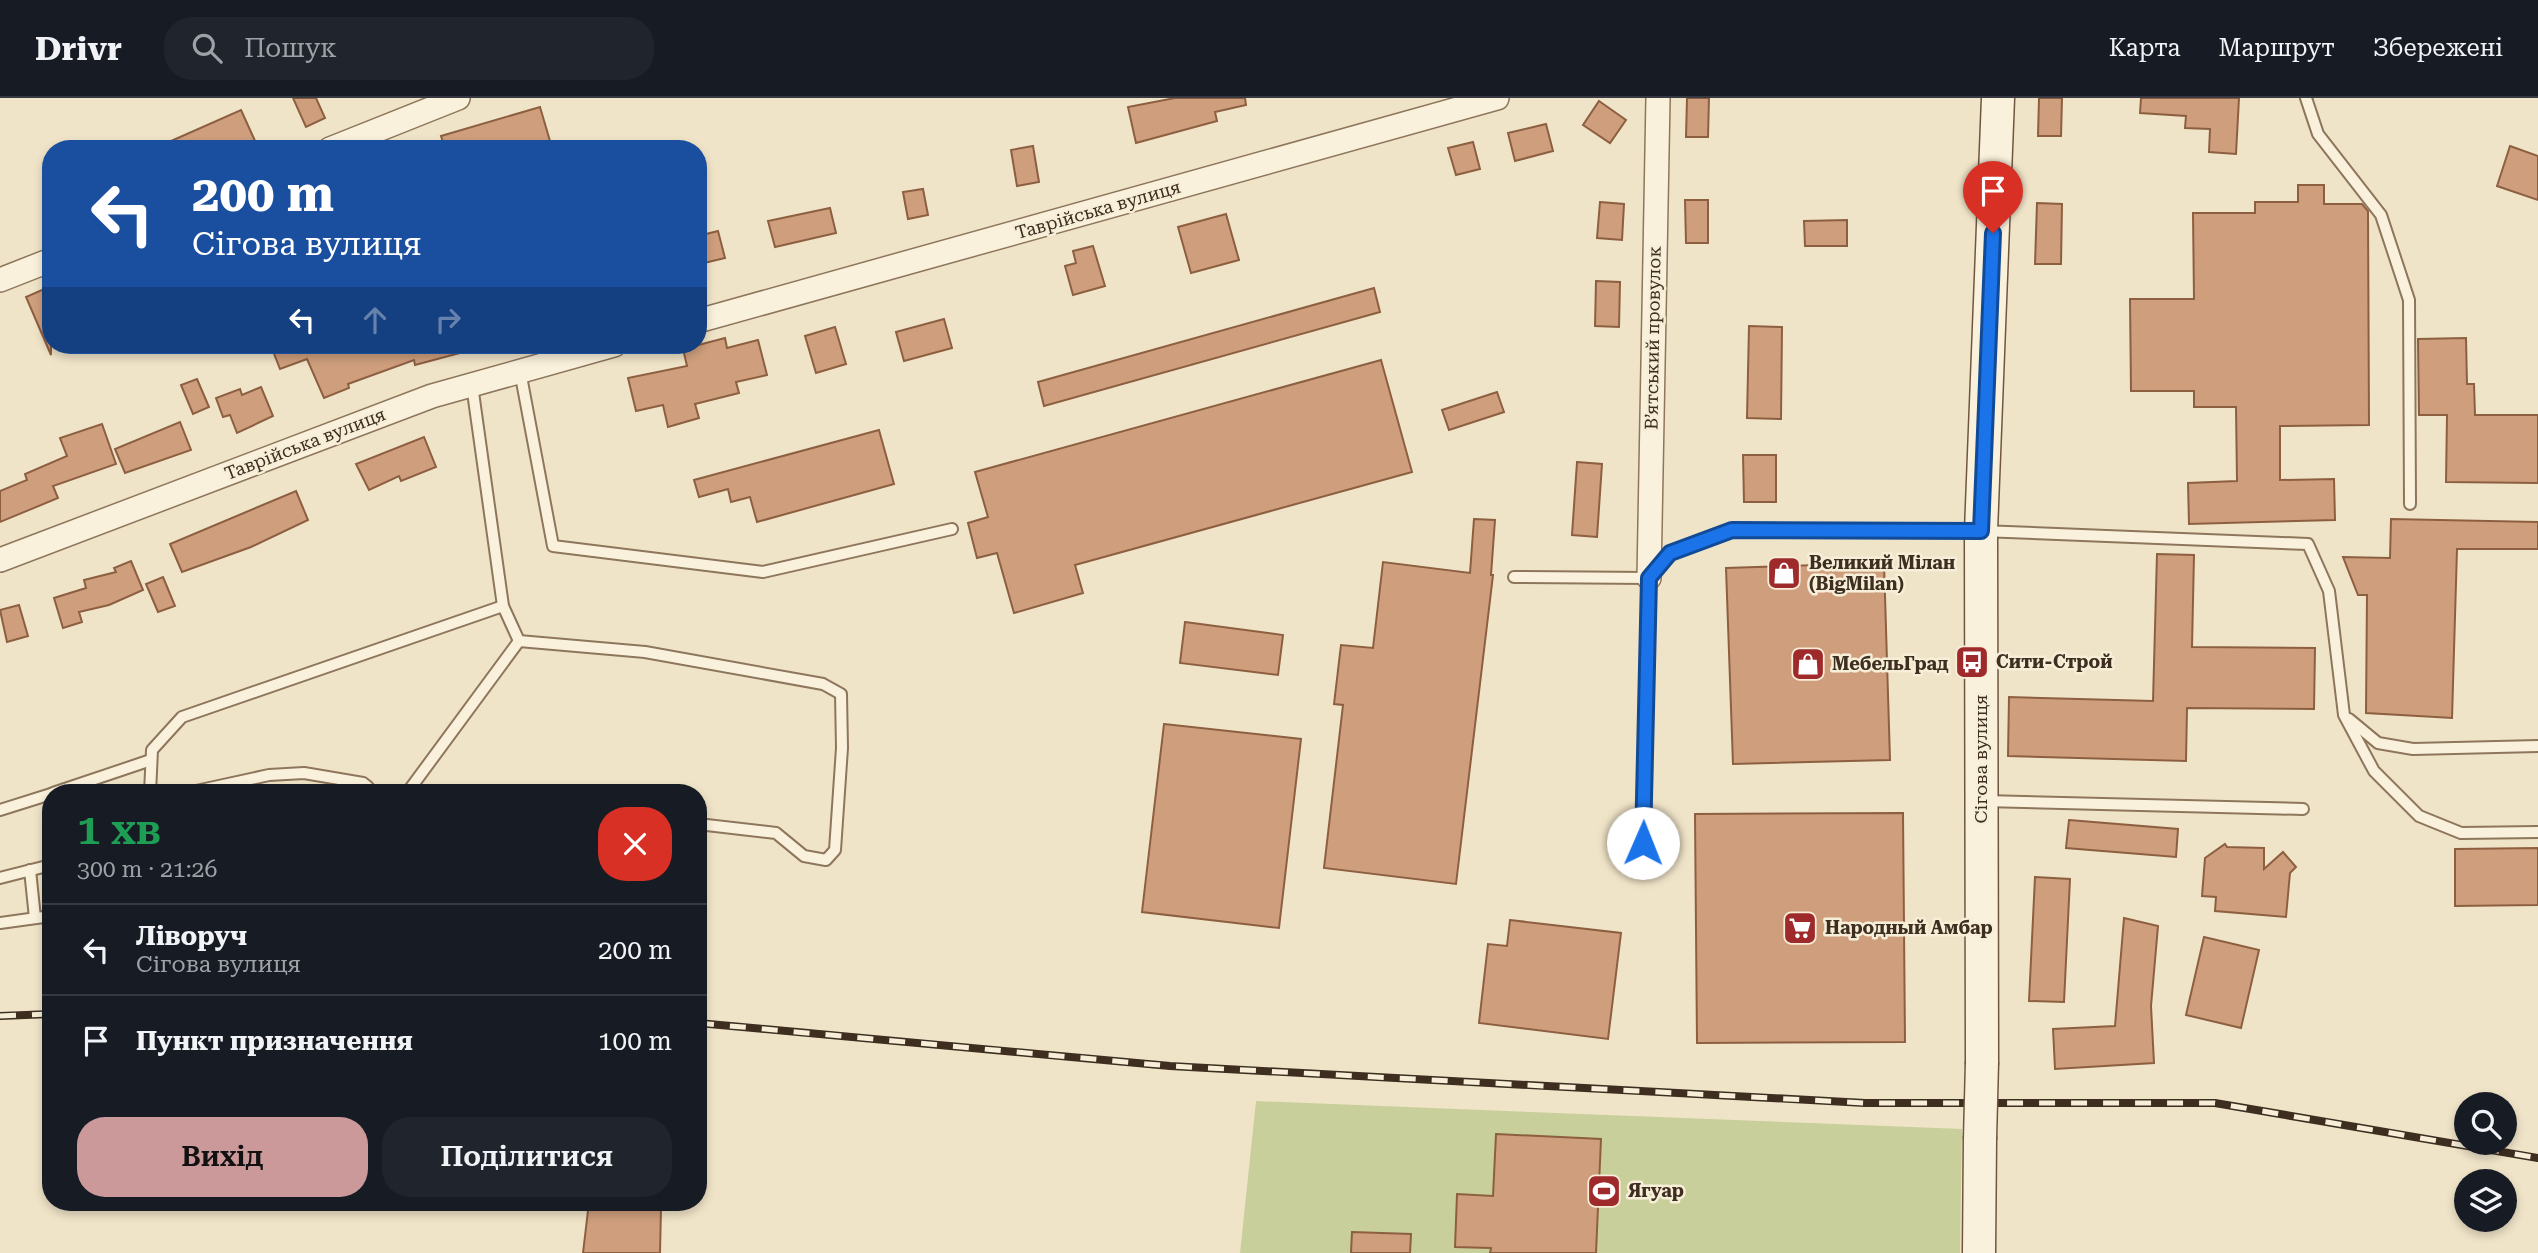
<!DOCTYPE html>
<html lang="uk">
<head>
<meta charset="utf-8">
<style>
  body { margin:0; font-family:"Roboto Serif",serif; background:#20242c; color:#f1f3f6; height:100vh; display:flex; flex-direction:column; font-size:26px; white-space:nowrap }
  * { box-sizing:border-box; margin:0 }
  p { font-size:23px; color:#9ea1a6 }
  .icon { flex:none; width:38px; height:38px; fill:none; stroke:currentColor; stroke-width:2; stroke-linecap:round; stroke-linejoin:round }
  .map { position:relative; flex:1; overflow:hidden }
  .side { position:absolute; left:42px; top:686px; width:665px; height:427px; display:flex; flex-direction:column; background:#171b24; border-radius:28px; box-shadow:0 4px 10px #0003 }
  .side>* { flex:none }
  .top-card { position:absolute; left:42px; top:42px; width:665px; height:214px; border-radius:28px; box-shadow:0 4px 10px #0003; background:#1a4fa0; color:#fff; overflow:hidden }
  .fabs { position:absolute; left:2454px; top:994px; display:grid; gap:14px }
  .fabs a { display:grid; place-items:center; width:63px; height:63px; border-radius:50%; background:#171b24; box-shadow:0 4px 10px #0003; font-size:35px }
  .pin { position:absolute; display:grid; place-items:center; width:60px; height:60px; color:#fff; margin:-72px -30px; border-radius:50% 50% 50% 0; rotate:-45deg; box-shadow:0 0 7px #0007 }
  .pin .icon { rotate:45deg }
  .me { position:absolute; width:77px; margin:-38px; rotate:1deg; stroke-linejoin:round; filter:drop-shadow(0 0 5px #0008) }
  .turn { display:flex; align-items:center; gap:24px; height:147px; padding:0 35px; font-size:32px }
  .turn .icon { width:91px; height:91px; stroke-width:2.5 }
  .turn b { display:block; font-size:49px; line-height:60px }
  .lanes { display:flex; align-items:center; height:66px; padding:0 35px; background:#0003; justify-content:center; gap:35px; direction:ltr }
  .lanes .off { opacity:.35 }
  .round { display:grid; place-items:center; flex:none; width:74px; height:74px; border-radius:28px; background:#20242c }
  .overview { display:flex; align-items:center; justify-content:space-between; height:119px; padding:0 35px }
  h1 { font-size:42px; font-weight:600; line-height:52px; color:#1e9e55 }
  .action { display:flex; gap:14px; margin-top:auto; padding:14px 35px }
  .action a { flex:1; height:80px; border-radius:28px; background:#cc999b; color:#111; font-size:28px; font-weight:600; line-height:80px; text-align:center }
  .action a+a { background:#20242c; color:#f1f3f6 }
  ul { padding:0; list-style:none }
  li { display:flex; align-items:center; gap:21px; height:91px; padding:0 35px; border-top:2px solid #363941 }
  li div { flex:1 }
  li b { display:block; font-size:26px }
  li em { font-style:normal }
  header { display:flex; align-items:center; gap:42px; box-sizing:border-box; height:98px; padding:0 35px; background:#171b24; border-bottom:2px solid #363941 }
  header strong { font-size:33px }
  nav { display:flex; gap:38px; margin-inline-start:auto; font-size:24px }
  .search { width:490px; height:63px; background:#20242c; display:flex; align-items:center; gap:18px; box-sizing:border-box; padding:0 24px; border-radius:28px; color:#9ea1a6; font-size:26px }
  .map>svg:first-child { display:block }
</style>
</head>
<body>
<header>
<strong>Drivr</strong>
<div class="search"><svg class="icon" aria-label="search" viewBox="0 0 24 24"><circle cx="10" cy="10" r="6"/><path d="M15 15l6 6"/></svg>Пошук</div>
<nav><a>Карта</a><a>Маршрут</a><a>Збережені</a></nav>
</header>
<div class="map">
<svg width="2538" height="1155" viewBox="0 0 2538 1155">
  <rect width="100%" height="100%" fill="#f0e4c8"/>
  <polygon fill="#c9cf9b" points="1256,1003 1962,1031 1960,1155 1240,1155"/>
  <g fill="#cf9f7d" stroke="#8d5f41" stroke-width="2">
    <polygon points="293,0 316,0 325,20 306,29"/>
    <polygon points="1175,0 1245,0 1246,7 1215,14 1217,23 1136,45 1128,9"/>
    <polygon points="1687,0 1709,0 1708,39 1686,39"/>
    <polygon points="2039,0 2062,0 2061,38 2038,38"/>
    <polygon points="2141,0 2239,0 2236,56 2209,54 2210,31 2185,30 2186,18 2140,15"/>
    <polygon points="1599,3 1626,22 1610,45 1583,27"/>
    <polygon points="540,9 550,43 521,51 445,51 441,38"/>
    <polygon points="241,12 256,45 242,51 153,51"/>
    <polygon points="1546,26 1553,53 1515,63 1508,35"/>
    <polygon points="1473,44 1480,71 1456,77 1448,50"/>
    <polygon points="1033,48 1039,84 1017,88 1011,52"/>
    <polygon points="2510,48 2538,58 2538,102 2497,88"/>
    <polygon points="2298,87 2324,87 2324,106 2362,106 2368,113 2369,327 2280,328 2280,382 2334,381 2335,422 2189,426 2188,385 2237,383 2236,309 2194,309 2194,293 2131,293 2130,201 2194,201 2193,115 2255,115 2255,104 2298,104"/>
    <polygon points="923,91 928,117 908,121 903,94"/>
    <polygon points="1685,102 1708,102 1708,145 1686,145"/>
    <polygon points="1600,104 1624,106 1622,142 1597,140"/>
    <polygon points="2037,105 2062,106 2061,166 2035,166"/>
    <polygon points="830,110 836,135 775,149 768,123"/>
    <polygon points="1226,116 1239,162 1191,175 1178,129"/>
    <polygon points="1847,122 1847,148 1805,148 1804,123"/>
    <polygon points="718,133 725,160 704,165 698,138"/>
    <polygon points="1093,148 1105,188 1073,197 1065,168 1076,165 1073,153"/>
    <polygon points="1596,183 1620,184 1619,229 1595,228"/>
    <polygon points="51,188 51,257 26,199"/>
    <polygon points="1374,190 1380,214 1044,308 1038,284"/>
    <polygon points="944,221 952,250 904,263 896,234"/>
    <polygon points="1749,228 1782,229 1781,321 1747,320"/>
    <polygon points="835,229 846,266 816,275 805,238"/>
    <polygon points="725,240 727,250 758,242 767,277 736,284 739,295 695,306 699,320 668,329 663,307 636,313 628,280 687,268 683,251"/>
    <polygon points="2466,240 2467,286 2474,286 2475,317 2538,317 2538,385 2446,384 2447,317 2419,317 2418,241"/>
    <polygon points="291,247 470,247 471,252 415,267 414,262 348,286 349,290 324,300 307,261 280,271 273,253"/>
    <polygon points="1381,262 1412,374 1075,467 1083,495 1014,515 997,455 977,460 968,425 988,419 975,374"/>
    <polygon points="197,281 209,309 193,316 181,287"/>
    <polygon points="261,289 273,318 237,335 230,317 223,319 216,300 240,291 242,297"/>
    <polygon points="1497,294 1504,314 1449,332 1442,312"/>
    <polygon points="180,324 191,352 125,375 115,351"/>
    <polygon points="102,326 116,366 53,388 58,400 0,424 0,393 27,382 25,376 67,358 60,340"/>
    <polygon points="879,332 894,386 757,424 750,399 731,404 728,391 699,399 694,382"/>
    <polygon points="424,339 436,369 401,383 399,378 369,392 356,366"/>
    <polygon points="1743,357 1776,357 1776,404 1744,404"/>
    <polygon points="1577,364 1602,366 1597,439 1572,437"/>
    <polygon points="296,393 308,422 251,449 182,474 170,446"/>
    <polygon points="1474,421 1495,422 1491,477 1493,477 1456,786 1324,770 1343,607 1334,606 1341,547 1373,550 1383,464 1470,475"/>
    <polygon points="2391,421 2538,424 2538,451 2457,451 2452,620 2366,615 2367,497 2358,497 2343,459 2390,460"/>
    <polygon points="2157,456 2194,457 2192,549 2315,550 2314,611 2187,610 2186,663 2008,658 2009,599 2153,603"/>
    <polygon points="131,463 143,492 109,507 79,514 82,524 63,530 54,500 86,490 84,482 116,474 114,470"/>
    <polygon points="1884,465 1890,662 1733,666 1726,470"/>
    <polygon points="163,479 175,508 158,514 146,486"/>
    <polygon points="19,507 28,538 7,544 0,512"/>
    <polygon points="1185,524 1283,537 1278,577 1180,565"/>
    <polygon points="1164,626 1301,641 1279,830 1142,814"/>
    <polygon points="1903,715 1905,944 1697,945 1695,716"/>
    <polygon points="2069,722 2178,731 2176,759 2066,750"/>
    <polygon points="2225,746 2227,749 2264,750 2264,771 2283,754 2296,769 2290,775 2286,819 2215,813 2216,799 2202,798 2205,760"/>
    <polygon points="2538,750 2538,807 2455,808 2455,751"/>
    <polygon points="2035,779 2070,781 2064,904 2029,903"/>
    <polygon points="2124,820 2158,828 2151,908 2154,965 2055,971 2053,931 2115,928"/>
    <polygon points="1510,822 1621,835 1608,941 1479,925 1488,846 1507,848"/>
    <polygon points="2204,839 2259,852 2241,930 2186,917"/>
    <polygon points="1496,1036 1601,1041 1596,1155 1490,1155 1491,1150 1455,1149 1457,1096 1493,1098"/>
    <polygon points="589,1104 661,1110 660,1155 583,1155"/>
    <polygon points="1352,1134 1411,1136 1410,1155 1351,1155"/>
  </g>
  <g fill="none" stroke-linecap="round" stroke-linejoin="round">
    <g stroke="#8d765c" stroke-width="14">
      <g id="lane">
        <polyline points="2306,0 2318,36 2381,117 2409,202 2410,406"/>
        <polyline points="520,273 553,448 763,474 952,431"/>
        <polyline points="472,287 503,508 519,543 645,554 823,586 841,596 842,650 835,752 826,762 804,758 776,735 698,726"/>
        <polyline points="1514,479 1649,480 1669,455 1732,432 1981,433 2308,446 2329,493 2344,617 2374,673 2419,718 2461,735 2538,734"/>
        <polyline points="2349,621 2378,645 2413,651 2538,648"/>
        <polyline points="196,693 269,677 304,675 363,685 368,689 368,695"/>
        <polyline points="53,695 151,662"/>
        <polyline points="150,695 152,652 182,619 503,508"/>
        <polyline points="407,695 519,543"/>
        <polyline points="1984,703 2303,711"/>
        <polyline points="0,712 51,696"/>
        <polyline points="1643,745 1649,480"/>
        <polyline points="30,772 35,820"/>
        <polyline points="0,780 51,767"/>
        <polyline points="0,825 51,818"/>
      </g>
    </g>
    <g stroke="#8d765c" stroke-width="26">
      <g id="street">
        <polyline points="330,51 458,0"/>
        <polyline points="0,182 51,162"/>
        <polyline points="698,223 1497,0"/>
        <polyline points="0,462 432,298 614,247"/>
        <polyline points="1649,480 1658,0"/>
      </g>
    </g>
    <g stroke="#6f573f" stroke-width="35">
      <g id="secondary">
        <polyline points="1982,964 1981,433 1998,0"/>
        <polyline points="1979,1155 1980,1041"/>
      </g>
    </g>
    <use href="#lane" stroke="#faf1dc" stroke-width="10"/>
    <use href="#street" stroke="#faf1dc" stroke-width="23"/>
    <use href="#secondary" stroke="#faf1dc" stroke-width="32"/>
    <g stroke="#3d2e20" stroke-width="8">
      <g id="rail">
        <polyline points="0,918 51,916"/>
        <polyline points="698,925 1170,968 1865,1005 2215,1005 2538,1060"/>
      </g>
    </g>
    <use href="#rail" stroke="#f7eed8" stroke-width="5" stroke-dasharray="16" stroke-linecap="butt"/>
    <g stroke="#6f573f" stroke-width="35" stroke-linecap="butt">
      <polyline id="secondary-bridge" points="1980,1041 1982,964"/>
    </g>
    <use href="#secondary-bridge" stroke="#faf1dc" stroke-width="32"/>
  </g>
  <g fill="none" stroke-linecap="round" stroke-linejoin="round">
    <g stroke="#114b97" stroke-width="18">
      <polyline id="route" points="1643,745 1649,480 1670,455 1732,432 1981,433 1993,135"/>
    </g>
    <use href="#route" stroke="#1a73e8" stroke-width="12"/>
  </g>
  <defs>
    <g id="shop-square" transform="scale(1.75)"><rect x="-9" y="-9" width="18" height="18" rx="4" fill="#9e2a2b" stroke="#f7eed8"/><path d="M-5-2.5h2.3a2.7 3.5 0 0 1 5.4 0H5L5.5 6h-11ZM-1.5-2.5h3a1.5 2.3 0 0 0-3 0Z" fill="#fff"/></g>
    <g id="bus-square" transform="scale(1.75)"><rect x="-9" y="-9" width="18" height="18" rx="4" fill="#9e2a2b" stroke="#f7eed8"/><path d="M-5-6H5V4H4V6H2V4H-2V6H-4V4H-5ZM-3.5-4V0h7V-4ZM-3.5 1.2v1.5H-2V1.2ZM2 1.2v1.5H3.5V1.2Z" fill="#fff"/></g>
    <g id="supermarket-square" transform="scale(1.75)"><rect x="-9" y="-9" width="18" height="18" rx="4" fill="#9e2a2b" stroke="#f7eed8"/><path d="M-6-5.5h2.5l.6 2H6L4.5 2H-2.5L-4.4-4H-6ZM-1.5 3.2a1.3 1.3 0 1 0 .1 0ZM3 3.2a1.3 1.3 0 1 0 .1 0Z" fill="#fff"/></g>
    <g id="stadium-square" transform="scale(1.75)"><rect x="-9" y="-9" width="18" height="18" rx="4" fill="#9e2a2b" stroke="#f7eed8"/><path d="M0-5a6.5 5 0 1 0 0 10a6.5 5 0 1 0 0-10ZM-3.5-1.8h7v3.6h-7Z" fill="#fff"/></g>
  </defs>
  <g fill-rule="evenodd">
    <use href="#shop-square" x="1784" y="475"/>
    <use href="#bus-square" x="1972" y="564"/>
    <use href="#shop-square" x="1808" y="566"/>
    <use href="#supermarket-square" x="1800" y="830"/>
    <use href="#stadium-square" x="1604" y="1093"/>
  </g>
  <g text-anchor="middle" stroke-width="5" stroke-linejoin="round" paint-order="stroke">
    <g font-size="18" fill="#3d2e20" stroke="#f7eed8">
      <text transform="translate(1098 112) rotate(-16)" y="6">Таврійська вулиця</text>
      <text transform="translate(1653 240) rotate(-89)" y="6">В’ятський провулок</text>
      <text transform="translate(305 346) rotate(-21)" y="6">Таврійська вулиця</text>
      <text transform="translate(1981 661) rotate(-90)" y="6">Сігова вулиця</text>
    </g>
    <g font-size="18" font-weight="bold" fill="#3d2e20" stroke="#f7eed8" text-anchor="start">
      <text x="1809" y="471">Великий Мілан<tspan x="1809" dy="21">(BigMilan)</tspan></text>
      <text x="1996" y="570">Сити-Строй</text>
      <text x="1832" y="572">МебельГрад</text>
      <text x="1825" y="836">Народный Амбар</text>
      <text x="1628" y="1099">Ягуар</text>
    </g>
  </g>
</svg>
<div class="fabs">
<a><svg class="icon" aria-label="search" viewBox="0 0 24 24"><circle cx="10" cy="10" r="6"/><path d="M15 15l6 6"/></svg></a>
<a><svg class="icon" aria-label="layers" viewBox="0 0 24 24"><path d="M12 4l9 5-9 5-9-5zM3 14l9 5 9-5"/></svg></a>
</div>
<div class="pin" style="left:1993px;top:135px;background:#d93025"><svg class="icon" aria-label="arrive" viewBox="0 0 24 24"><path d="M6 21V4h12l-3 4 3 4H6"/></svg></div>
<svg class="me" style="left:1643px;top:745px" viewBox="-20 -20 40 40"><circle r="19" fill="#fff"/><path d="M0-13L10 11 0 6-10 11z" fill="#1a73e8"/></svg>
<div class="top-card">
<div class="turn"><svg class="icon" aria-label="left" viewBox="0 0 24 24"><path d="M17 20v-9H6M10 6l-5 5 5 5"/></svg><div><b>200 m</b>Сігова вулиця</div></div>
<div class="lanes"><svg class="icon" aria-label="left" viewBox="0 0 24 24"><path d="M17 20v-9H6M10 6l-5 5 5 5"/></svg><svg class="icon off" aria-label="ahead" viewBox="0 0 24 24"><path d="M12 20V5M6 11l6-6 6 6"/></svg><svg class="icon off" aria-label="right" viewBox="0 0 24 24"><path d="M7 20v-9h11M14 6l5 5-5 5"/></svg></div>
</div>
<section class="side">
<div class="overview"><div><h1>1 хв</h1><p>300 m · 21:26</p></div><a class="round" style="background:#d93025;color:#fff"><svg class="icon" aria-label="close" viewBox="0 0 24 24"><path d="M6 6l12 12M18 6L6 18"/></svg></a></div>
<ul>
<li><svg class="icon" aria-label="left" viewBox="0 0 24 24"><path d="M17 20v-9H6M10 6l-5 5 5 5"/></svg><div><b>Ліворуч</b><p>Сігова вулиця</p></div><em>200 m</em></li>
<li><svg class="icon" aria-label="arrive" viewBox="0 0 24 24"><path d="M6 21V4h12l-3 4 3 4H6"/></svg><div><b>Пункт призначення</b></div><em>100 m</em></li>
</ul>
<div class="action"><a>Вихід</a><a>Поділитися</a></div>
</section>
</div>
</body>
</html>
